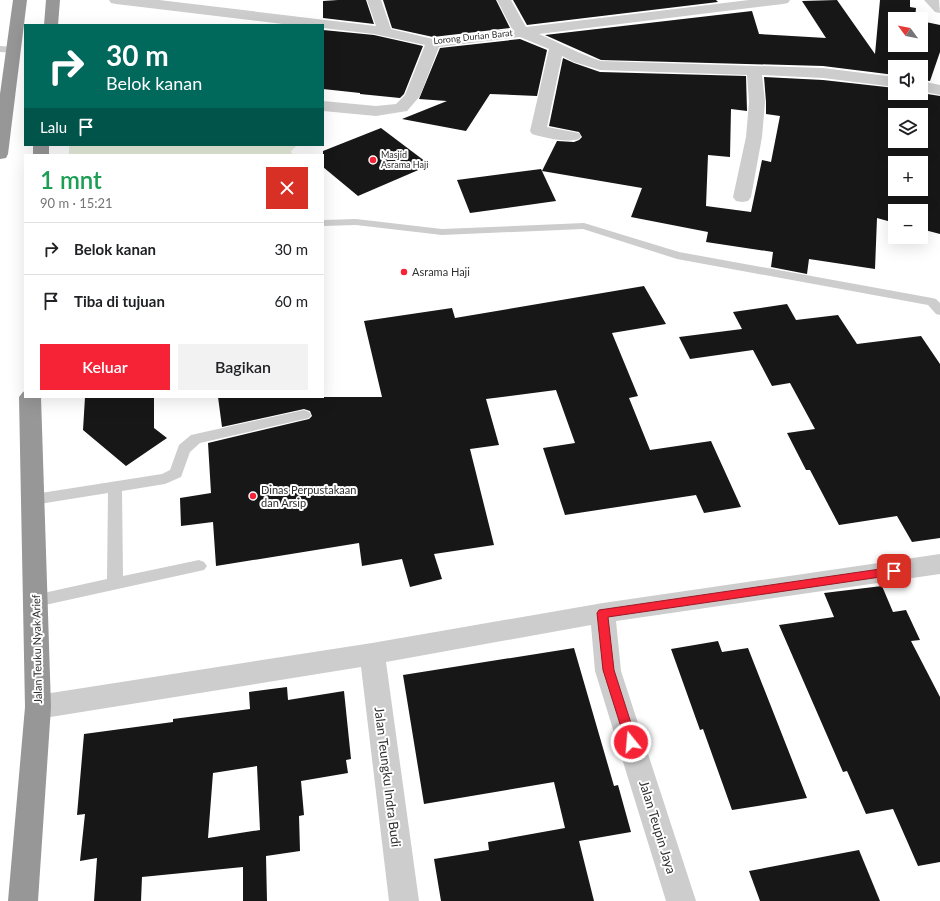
<!DOCTYPE html>
<html lang="id">
<head>
<meta charset="utf-8">
<style>
  body { margin:0; font-family:Lato,sans-serif; background:#f2f2f2; color:#202124; height:100vh; display:flex; flex-direction:column; font-size:15px; white-space:nowrap }
  * { box-sizing:border-box; margin:0 }
  p { font-size:13px; color:#757577 }
  .icon { flex:none; width:22px; height:22px; fill:none; stroke:currentColor; stroke-width:2; stroke-linecap:round; stroke-linejoin:round }
  .map { position:relative; flex:1; overflow:hidden }
  .drawer { position:absolute; left:24px; top:154px; width:300px; height:244px; display:flex; flex-direction:column; background:#fff; border-radius:0px; box-shadow:0 4px 16px #0002 }
  .drawer>* { flex:none }
  .guide { position:absolute; left:24px; top:24px; width:300px; height:122px; border-radius:0px; box-shadow:0 4px 16px #0002; background:#00695c; color:#fff; overflow:hidden }
  .needle { width:26px; rotate:302deg }
  .controls { position:absolute; left:888px; top:12px; display:grid; gap:8px }
  .controls a { display:grid; place-items:center; width:40px; height:40px; border-radius:0px; background:#fff; box-shadow:0 4px 16px #0002; font-size:20px }
  .pin { position:absolute; display:grid; place-items:center; width:34px; height:34px; color:#fff; margin:-17px; border-radius:8px; box-shadow:0 2px 6px #0006 }
  .me { position:absolute; width:44px; margin:-22px; rotate:343deg; stroke-linejoin:round; filter:drop-shadow(0 0 3px #0008) }
  .turn { display:flex; align-items:center; gap:14px; height:84px; padding:0 16px; font-size:18px }
  .turn .icon { width:52px; height:52px; stroke-width:2.5 }
  .turn b { display:block; font-size:28px; line-height:34px }
  .then { display:flex; align-items:center; height:38px; padding:0 16px; background:#0003; gap:8px; font-size:15px }
  .round { display:grid; place-items:center; flex:none; width:42px; height:42px; border-radius:0px; background:#f2f2f2 }
  .head { display:flex; align-items:center; justify-content:space-between; height:68px; padding:0 16px }
  h1 { font-size:24px; font-weight:600; line-height:30px; color:#1e9e55 }
  .cta { display:flex; gap:8px; margin-top:auto; padding:8px 16px }
  .cta a { flex:1; height:46px; border-radius:0px; background:#f62236; color:#fff; font-size:16px; font-weight:600; line-height:46px; text-align:center }
  .cta a+a { background:#f2f2f2; color:#202124 }
  ul { padding:0; list-style:none }
  li { display:flex; align-items:center; gap:12px; height:52px; padding:0 16px; border-top:1px solid #e0e0e0 }
  li div { flex:1 }
  li b { display:block; font-size:15px }
  li em { font-style:normal }
  .map>svg:first-child { display:block }
</style>
</head>
<body>
<div class="map">
<svg width="940" height="901" viewBox="0 0 940 901">
  <rect width="100%" height="100%" fill="#fff"/>
  <polygon fill="#e6eedc" points="69,145 297,145 291,151 292,155 69,155"/>
  <g fill="#171717" fill-rule="evenodd">
    <polygon points="338,0 366,0 374,24 323,18 323,1"/>
    <polygon points="383,0 496,0 510,28 433,37 392,28"/>
    <polygon points="513,0 716,0 718,2 527,25"/>
    <polygon points="837,0 875,54 880,0 910,0 910,7 916,8 915,19 895,19 895,45 921,45 921,21 940,25 940,52 930,81 921,80 921,67 895,67 895,75 823,66 601,60 545,35 752,11 759,34 826,38 802,1"/>
    <polygon points="323,30 374,35 423,46 404,94 400,98 360,94 360,93 323,89"/>
    <polygon points="520,39 547,50 537,96 490,94 466,131 402,119 447,101 419,99 440,48"/>
    <path d="M563,58l11,5 26,9 146,4 1,35 -16,-2 -1,48 -22,-2 -2,51 45,6 11,-52 9,2 9,-46 -14,-2v-12l-2,-25 59,3 72,8v5h26l19,3v138l-19,-5v-18h-26v12l-18,-5 -2,51 -66,-10 -2,15 -36,-7 2,-15 -67,-10 2,-10 -77,-15 11,-29 -100,-17 15,-30 17,1 5,-2 3,-3 -3,-5 -30,-6zM895,115h26v26h-26zM895,163h26v26h-26z"/>
    <polygon points="381,128 430,165 358,196 323,167 323,151"/>
    <polygon points="541,169 556,201 470,213 457,180"/>
    <polygon points="644,286 666,324 612,333 638,396 629,398 650,450 711,441 741,507 704,513 696,495 565,515 543,448 575,443 556,390 486,399 499,445 470,449 494,545 434,554 442,579 410,587 402,559 362,566 359,543 216,566 213,522 181,526 180,498 211,493 208,443 309,419 312,416 310,411 304,409 222,427 218,397 382,397 364,321 452,308 455,318"/>
    <polygon points="787,304 796,320 838,315 857,344 921,336 940,364 940,538 912,542 897,516 839,525 810,470 806,470 787,433 815,429 790,383 772,386 753,350 690,359 679,337 742,329 733,312"/>
    <polygon points="85,397 154,397 154,428 167,438 126,466 83,430"/>
    <polygon points="882,586 893,612 906,610 920,640 911,641 940,697 940,862 918,866 893,809 866,814 847,771 843,772 779,625 834,617 824,593"/>
    <polygon points="718,641 722,652 748,648 807,798 732,810 703,729 700,730 671,649"/>
    <polygon points="574,648 614,786 618,785 631,832 579,841 594,901 441,901 434,859 489,850 488,842 565,828 554,782 424,804 403,675"/>
    <path d="M287,687l1,13 56,-9 7,68 -5,1 2,13 -47,8 3,34 -5,1 1,35 -34,5 1,45h-24v-34l-101,10 -1,24h-47l3,-43 -17,3 5,-47 -8,1 7,-81 89,-12v-3l77,-10 -1,-17zM257,766l3,64 -52,8 5,-65z"/>
    <polygon points="859,850 880,901 760,901 749,871"/>
  </g>
  <g fill="none" stroke-linecap="round" stroke-linejoin="round">
    <g fill="#cdcdcd" fill-rule="evenodd">
      <polygon points="0,46 14,47 19,50 14,53 0,52"/>
      <polygon points="356,219 442,229 584,223 679,252 932,298 936,299 940,303 940,315 936,314 928,305 677,259 583,229 442,235 356,225 323,226 323,220"/>
      <polygon points="304,410 309,412 311,415 309,418 200,443 190,452 181,477 165,484 122,491 123,576 199,560 204,562 207,566 204,570 36,607 30,606 28,601 30,596 107,579 108,493 33,505 28,503 26,499 28,495 162,474 170,470 179,445 191,435"/>
    </g>
    <g fill="#cdcdcd" fill-rule="evenodd">
      <path d="M109,0h50l217,26 -9,-26h14l10,29 42,10 79,-10 -15,-29h14l15,27 223,-27h41l-2,3 -5,1 -244,30c21,9 40,20 62,27l222,7 72,9v10l-72,-9 -61,-3 3,27 -3,35 -11,60 -3,4 -6,1 -6,-1 -3,-4 13,-60 3,-35 -2,-27 -147,-5 -26,-8 -12,-6 -15,71 32,6 2,3 -2,3c-14,4 -33,-1 -47,-5l-2,-3 19,-82 -29,-12 -81,10 -19,49 -13,15 -31,5 -53,-5v-10l53,5 20,-2 9,-9 20,-50 -51,-11 -51,-6v-3h-32l-175,-21 -5,-1z"/>
      <polygon points="924,0 939,0 940,13 935,12"/>
      <polygon points="921,81 940,85 940,95 921,91"/>
      <polygon points="940,554 940,574 616,621 621,671 696,901 666,901 595,671 591,625 386,662 419,901 389,901 361,667 38,719 29,715 25,707 29,699 38,695 372,643 603,603"/>
    </g>
    <g fill="#979797" fill-rule="evenodd">
      <polygon points="13,0 27,0 8,154 6,158 0,159 0,94"/>
      <polygon points="46,0 60,0 58,25 44,25"/>
      <rect x="33" y="145" width="16" height="10"/>
      <polygon points="25,391 25,397 41,397 51,707 38,901 8,901 25,707 19,397 23,392"/>
    </g>
  </g>
  <polygon fill="#f62236" stroke="#a01623" points="894,567 898,568 899,571 898,574 894,575 608,617 614,670 637,742 635,746 631,748 627,746 603,670 597,613 599,610"/>
  <g fill="#f62236" stroke="#fff" stroke-width="1.5">
    <circle cx="373" cy="160" r="4"/>
    <circle cx="404" cy="272" r="4"/>
    <circle cx="253" cy="496" r="4"/>
  </g>
  <g text-anchor="middle" stroke-width="4" stroke-linejoin="round" paint-order="stroke">
    <g font-size="9" fill="#303030" stroke="#fff">
      <text transform="translate(473 37) rotate(-6)" y="3">Lorong Durian Barat</text>
    </g>
    <g font-size="9" fill="#303030" stroke="#fff" text-anchor="start">
      <text x="381" y="158">Masjid<tspan x="381" dy="10">Asrama Haji</tspan></text>
    </g>
    <g font-size="11" fill="#303030" stroke="#fff" text-anchor="start">
      <text x="412" y="276">Asrama Haji</text>
      <text x="261" y="494">Dinas Perpustakaan<tspan x="261" dy="13">dan Arsip</tspan></text>
    </g>
    <g font-size="11" fill="#303030" stroke="#fff">
      <text transform="translate(37 649) rotate(-91)" y="4">Jalan Teuku Nyak Arief</text>
    </g>
    <g font-size="13" fill="#303030" stroke="#fff">
      <text transform="translate(388 777) rotate(83)" y="5">Jalan Teungku Indra Budi</text>
      <text transform="translate(658 827) rotate(73)" y="5">Jalan Teupin Jaya</text>
    </g>
  </g>
</svg>
<div class="controls">
<a><svg class="needle" viewBox="-14 -14 28 28"><path d="M0-13l5 13h-10z" fill="#e53935"/><path d="M0 13l5-13h-10z" fill="#757577"/></svg></a>
<a><svg class="icon" aria-label="sound" viewBox="0 0 24 24"><path d="M4 9h4l5-4v14l-5-4H4zM17 9q2 3 0 6"/></svg></a>
<a><svg class="icon" aria-label="layers" viewBox="0 0 24 24"><path d="M12 4l9 5-9 5-9-5zM3 14l9 5 9-5"/></svg></a>
<a>+</a>
<a>−</a>
</div>
<div class="pin" style="left:894px;top:571px;background:#d93025"><svg class="icon" aria-label="arrive" viewBox="0 0 24 24"><path d="M6 21V4h12l-3 4 3 4H6"/></svg></div>
<svg class="me" style="left:631px;top:742px" viewBox="-20 -20 40 40"><circle r="17" fill="#f62236" stroke="#fff" stroke-width="3"/><path d="M0-11L8 9 0 5-8 9z" fill="#fff"/></svg>
<div class="guide">
<div class="turn"><svg class="icon" aria-label="right" viewBox="0 0 24 24"><path d="M7 20v-9h11M14 6l5 5-5 5"/></svg><div><b>30 m</b>Belok kanan</div></div>
<div class="then">Lalu<svg class="icon" aria-label="arrive" viewBox="0 0 24 24"><path d="M6 21V4h12l-3 4 3 4H6"/></svg></div>
</div>
<section class="drawer">
<div class="head"><div><h1>1 mnt</h1><p>90 m · 15:21</p></div><a class="round" style="background:#d93025;color:#fff"><svg class="icon" aria-label="close" viewBox="0 0 24 24"><path d="M6 6l12 12M18 6L6 18"/></svg></a></div>
<ul>
<li><svg class="icon" aria-label="right" viewBox="0 0 24 24"><path d="M7 20v-9h11M14 6l5 5-5 5"/></svg><div><b>Belok kanan</b></div><em>30 m</em></li>
<li><svg class="icon" aria-label="arrive" viewBox="0 0 24 24"><path d="M6 21V4h12l-3 4 3 4H6"/></svg><div><b>Tiba di tujuan</b></div><em>60 m</em></li>
</ul>
<div class="cta"><a>Keluar</a><a>Bagikan</a></div>
</section>
</div>
</body>
</html>
